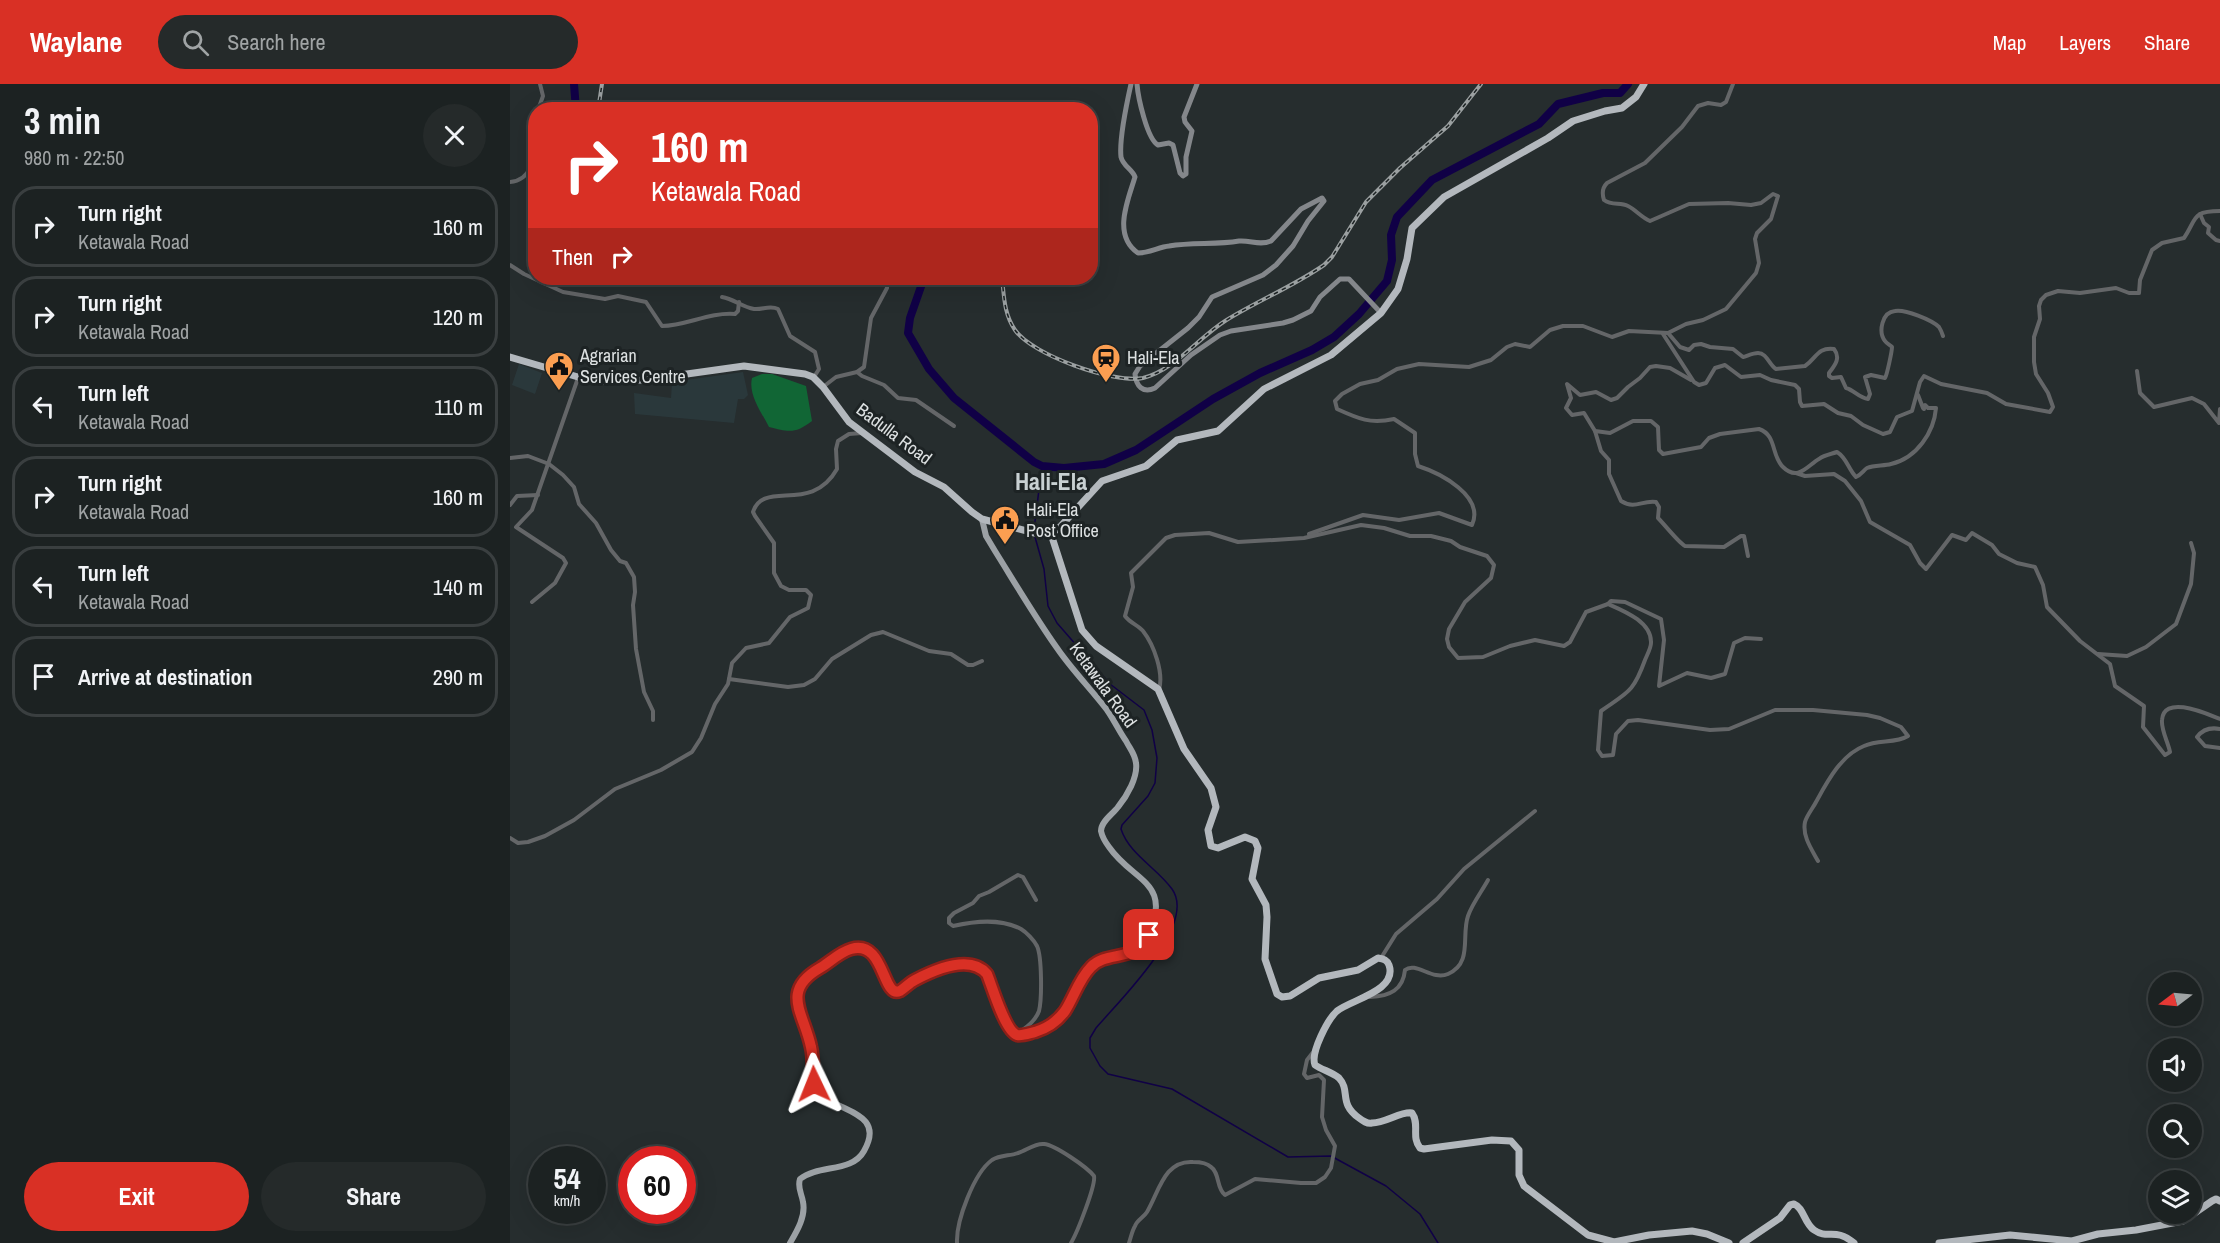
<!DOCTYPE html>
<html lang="en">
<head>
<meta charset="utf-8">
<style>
  body { margin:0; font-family:"Archivo Narrow",sans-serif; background:#252a2a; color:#f1f3f6; height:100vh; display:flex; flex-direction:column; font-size:22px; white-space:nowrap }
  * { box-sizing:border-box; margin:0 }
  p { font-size:20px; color:#a0a4a5 }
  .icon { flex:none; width:33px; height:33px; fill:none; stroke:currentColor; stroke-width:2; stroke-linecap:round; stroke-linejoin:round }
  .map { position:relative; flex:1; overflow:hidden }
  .panel { display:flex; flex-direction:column; background:#1c2222; width:510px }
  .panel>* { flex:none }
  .top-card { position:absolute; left:18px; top:18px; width:570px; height:183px; border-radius:24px; box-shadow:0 6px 24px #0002,0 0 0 2px #3a3f40; background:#d93025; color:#fff; overflow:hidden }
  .needle { width:39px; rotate:254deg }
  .tools { position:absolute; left:1638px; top:888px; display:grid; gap:12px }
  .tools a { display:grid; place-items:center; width:54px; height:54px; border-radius:50%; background:#1c2222; box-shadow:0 6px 24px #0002,0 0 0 2px #3a3f40; font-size:30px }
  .speed { position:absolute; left:18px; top:1062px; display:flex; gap:12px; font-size:30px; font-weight:700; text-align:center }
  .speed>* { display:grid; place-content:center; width:78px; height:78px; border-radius:50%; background:#1c2222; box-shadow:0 6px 24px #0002,0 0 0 2px #3a3f40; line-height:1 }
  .speed small { font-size:15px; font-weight:400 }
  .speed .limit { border:9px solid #d22; background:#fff; color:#111 }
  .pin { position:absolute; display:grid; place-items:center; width:51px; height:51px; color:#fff; margin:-26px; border-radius:12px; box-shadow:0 3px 9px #0006 }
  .me { position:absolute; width:66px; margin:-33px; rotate:358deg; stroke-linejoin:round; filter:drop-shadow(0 0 4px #0008) }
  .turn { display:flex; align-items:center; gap:21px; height:126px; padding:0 24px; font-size:27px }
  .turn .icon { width:78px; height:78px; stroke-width:2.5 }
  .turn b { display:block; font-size:42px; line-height:51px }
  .then { display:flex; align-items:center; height:57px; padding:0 24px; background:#0003; gap:12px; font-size:22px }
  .round { display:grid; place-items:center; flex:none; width:63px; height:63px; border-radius:32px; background:#252a2a }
  .headline { display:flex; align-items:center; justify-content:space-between; height:102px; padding:0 24px }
  h1 { font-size:36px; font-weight:700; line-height:45px }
  .primary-button { display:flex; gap:12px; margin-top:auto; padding:12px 24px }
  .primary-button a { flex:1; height:69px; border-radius:36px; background:#d93025; color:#fff; font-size:24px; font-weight:700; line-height:69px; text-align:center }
  .primary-button a+a { background:#252a2a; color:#f1f3f6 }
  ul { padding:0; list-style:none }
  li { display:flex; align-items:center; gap:18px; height:81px; margin:0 12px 9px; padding:0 12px; border:3px solid #3a3f40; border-radius:24px }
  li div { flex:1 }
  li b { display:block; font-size:22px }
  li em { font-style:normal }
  header { display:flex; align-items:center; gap:36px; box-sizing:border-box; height:84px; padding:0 30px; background:#d93025; color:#fff }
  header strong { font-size:28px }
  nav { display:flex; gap:33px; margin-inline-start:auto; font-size:21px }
  .search { width:420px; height:54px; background:#252a2a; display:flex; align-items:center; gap:15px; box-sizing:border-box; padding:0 21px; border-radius:33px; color:#a0a4a5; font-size:22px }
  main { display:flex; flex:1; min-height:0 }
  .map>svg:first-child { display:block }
</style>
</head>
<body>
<header>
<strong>Waylane</strong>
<div class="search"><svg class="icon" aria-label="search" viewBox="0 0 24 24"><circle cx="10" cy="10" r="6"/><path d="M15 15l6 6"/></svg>Search here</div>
<nav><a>Map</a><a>Layers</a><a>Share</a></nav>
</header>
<main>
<section class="panel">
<div class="headline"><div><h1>3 min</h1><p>980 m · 22:50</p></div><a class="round"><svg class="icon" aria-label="close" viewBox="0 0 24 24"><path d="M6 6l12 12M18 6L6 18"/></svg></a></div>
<ul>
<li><svg class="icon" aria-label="right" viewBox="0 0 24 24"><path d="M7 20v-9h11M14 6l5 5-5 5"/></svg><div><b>Turn right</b><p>Ketawala Road</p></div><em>160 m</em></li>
<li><svg class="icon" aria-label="right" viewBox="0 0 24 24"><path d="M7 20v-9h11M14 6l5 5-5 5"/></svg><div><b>Turn right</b><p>Ketawala Road</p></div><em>120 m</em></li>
<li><svg class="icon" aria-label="left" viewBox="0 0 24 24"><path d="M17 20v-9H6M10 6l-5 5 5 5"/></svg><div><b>Turn left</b><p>Ketawala Road</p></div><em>110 m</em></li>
<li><svg class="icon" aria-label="right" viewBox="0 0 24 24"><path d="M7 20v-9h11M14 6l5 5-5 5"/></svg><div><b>Turn right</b><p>Ketawala Road</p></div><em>160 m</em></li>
<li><svg class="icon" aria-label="left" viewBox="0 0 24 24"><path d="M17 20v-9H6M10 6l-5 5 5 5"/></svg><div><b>Turn left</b><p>Ketawala Road</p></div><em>140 m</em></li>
<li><svg class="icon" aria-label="arrive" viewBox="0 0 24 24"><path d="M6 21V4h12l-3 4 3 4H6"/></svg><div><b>Arrive at destination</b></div><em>290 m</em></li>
</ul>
<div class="primary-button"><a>Exit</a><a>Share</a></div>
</section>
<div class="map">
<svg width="1710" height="1159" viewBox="0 0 1710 1159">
  <rect width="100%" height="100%" fill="#262d2e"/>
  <g fill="#2a383b">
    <polygon points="9,280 32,289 25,310 2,301"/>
    <polygon points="233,288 238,311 234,315 228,315 224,339 125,330 124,309 161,314 162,298"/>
  </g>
  <path fill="#116635" d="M252,290h10l34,12 6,35c-17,13 -23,11 -43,6 -7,-14 -21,-32 -17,-49z"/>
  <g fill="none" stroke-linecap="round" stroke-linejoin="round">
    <g stroke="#100046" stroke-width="1.5">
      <polyline points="524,445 532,382"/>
      <path d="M525,453l9,32 4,37 9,17 53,61 34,26 8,20 5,28 -2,25 -7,13 -26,29 -1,4c8,25 36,39 51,60 26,36 -54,113 -76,139l-6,10v10l10,18 8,8 64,15 116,68 43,-1 55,30 34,28 18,29"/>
    </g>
    <g stroke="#100046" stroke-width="8">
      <polyline points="64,0 66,26"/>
      <polyline points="414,194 400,234 398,249 419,285 444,314 524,378 532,382 554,384 594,380 626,366 703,315 750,289 802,266 824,253 849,230 877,197 882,176 881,151 887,133 922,96 1029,40 1048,20 1093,9 1110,9 1118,0"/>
    </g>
    <g stroke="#646668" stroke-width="4">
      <polyline points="28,26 33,12 30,0"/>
      <path d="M0,98c25,-2 24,-30 26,-50"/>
      <polyline points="1690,130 1694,139 1699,143 1698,149 1706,156 1710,157"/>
      <path d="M0,181l14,9 39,18 42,7 13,-3 28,6 16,24c24,0 47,-14 73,-12l3,-3 1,-9"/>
      <path d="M212,213c12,2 20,10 32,12 8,1 16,-4 24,0l12,27 25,16 4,17 -5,8"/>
      <path d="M1158,249l12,14 9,3 5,-5 7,-1 9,3 23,2 10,8c4,-1 10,-4 15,-4 9,0 11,12 18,16l29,-3c12,-8 12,-19 29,-17 7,9 1,16 -5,24v3l3,2 9,-1 5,11c8,2 13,10 22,11l2,-5 -5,-17 6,-2 14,3c2,-3 7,-27 7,-31 -2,-2 -5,-3 -7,-6 -7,-9 -3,-29 10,-30 10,-2 37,9 44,16 2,3 3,6 4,9"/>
      <path d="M1153,250l31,48 5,3 7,-2 9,-15 10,-3 16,12 19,-2 11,5 24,5 4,4 1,13 2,4 22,-2 14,9 13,3 12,9 20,9 7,-2 7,-15 15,-6 8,-29 4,-6 17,8 46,9 19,11 44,8 3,-5 -5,-14 -12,-19 -2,-12v-25l6,-18 -1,-13 2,-6 5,-5 12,-4 22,2 36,-5 13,5h10l1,-13 12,-30 10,-7 22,-5c13,-19 7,-27 36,-27"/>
      <polyline points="1627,287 1630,309 1644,323 1682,314 1694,320 1709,339 1710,325"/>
      <polyline points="347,288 352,292 374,301 388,314 406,316 444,342"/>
      <path d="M1181,296l-21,-12 -14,-2 -6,1 -10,11 -12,9 -11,11 -6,2 -15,-8 -16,3 -13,-11 4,14 -5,10 6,7 12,-2 11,18 15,2 23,-12h18l7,6 1,23 4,4 38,-7 8,-9 11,-4 39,-5c18,6 12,27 24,38 15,15 25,-2 36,-8 5,-4 12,-5 18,-7 10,6 11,17 19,25 5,-2 7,-6 11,-9 7,-3 17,-2 24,-4 26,-6 43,-32 45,-56h-8l-3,-3 -1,4 -1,-1 -5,-13"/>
      <polyline points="313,303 326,293 347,288 354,283 361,234 377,204 377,194"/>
      <path d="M1085,347l6,20 8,9v14l12,27c15,9 20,-1 35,1l3,5 -1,11c7,7 21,25 27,28l39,1 17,-11h3l4,20"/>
      <polyline points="0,374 18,372 39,380 53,391 64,403 69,420 86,439 101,466 110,477 116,479 124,493 125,508 123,521 126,565 134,608 143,627 143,636"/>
      <path d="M1286,389l9,3 29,-2 11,7 16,20 9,21 40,23 10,18 6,6 26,-34 14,5 6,-7 20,12 7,9 18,9 18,4 8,18 4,22 33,34 30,23 5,22 29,20 -1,21 22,28 5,-3c-2,-10 -9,-22 -8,-32 2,-26 45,-6 58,-1"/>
      <polyline points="0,421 7,412 28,411"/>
      <path d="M799,450l54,-19 36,5 40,-7 33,12c13,-29 -32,-52 -54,-59l-3,-12v-21l-21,-14c-24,5 -35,0 -57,-10l-2,-8 7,-7 18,-10 18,-4 19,-11 22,-5 50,3 22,-7 16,-13 8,-3 15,3 20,-17 13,-4h20l29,11 17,-6 39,2 18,-9 17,-4 23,-11 30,-36 3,-10 -4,-24 2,-6 14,-14 7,-23 -5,-2 -12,9 -10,2 -23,-2 -39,1 -39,17c-9,-4 -14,-11 -22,-15 -8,-4 -16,0 -24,-6 -2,-6 -2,-12 3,-17l38,-20 37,-36 16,-21 10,-3 13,2 5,-3 7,-18"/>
      <polyline points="22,518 45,499 56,479 53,474 6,443 22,426 68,294"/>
      <polyline points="1098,520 1101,517 1115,518 1151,535 1154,556 1149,602 1177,589 1201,594 1215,590 1224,559 1235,554 1251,555"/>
      <polyline points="1588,570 1617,572 1636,563 1666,540 1681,500 1684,469 1681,459"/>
      <polyline points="219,595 278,603 294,601 305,595 322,575 361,551 373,548 419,567 441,570 458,581 463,581 472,577"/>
      <path d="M649,606c5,-17 -5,-45 -16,-59 -5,-6 -13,-8 -18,-15l8,-29 -2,-14 35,-35 9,-3 34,-2 29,9 36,-2 30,-2 57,-13 23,3 26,8h21l20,5 9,6 27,9 7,9 -3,13 -26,24 -16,27 -2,10 2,8 9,11 25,-1 27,-11 25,-6 29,6 6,-4 16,-30 22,-8c16,7 44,18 43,39 0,5 -4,12 -6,17 -12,33 -17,32 -44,51l-3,39 4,6 11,-1 3,-21 12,-13 10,-1 72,10 19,-1 46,-19h38l54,5 13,3 21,9 7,9c-13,8 -30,3 -44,10 -23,9 -37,36 -48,56 -3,6 -9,13 -11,20 -3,14 7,28 13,39"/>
      <path d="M1710,645c-10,-2 -17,0 -23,8l8,9 15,2"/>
      <path d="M0,754l8,5 10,-1 17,-6 29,-16 41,-31 46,-19 31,-18 9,-14 14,-34 13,-20 4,-21 14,-15 23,-5 21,-26 18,-9 3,-13 -5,-5h-17l-8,-4 -7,-13v-30l-19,-27 -2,-4c11,-33 58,3 84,-43l-1,-20 2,-8 11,-7 13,-1"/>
      <polyline points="871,874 886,850 927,815 954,785 1025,727"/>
      <path d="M860,913c20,-1 33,-7 35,-27 11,-9 27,11 43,4 25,-11 13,-38 20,-58 4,-12 14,-25 20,-36"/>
      <path d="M507,950c8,-6 18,-12 22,-23 3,-12 3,-54 -2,-65 -3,-6 -11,-14 -16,-17 -21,-11 -46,-8 -68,-3l-4,-3v-5l5,-5 19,-10 6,-7 10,-4 29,-17 5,2 13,23"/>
      <path d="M447,1159c-1,-22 17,-70 35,-83 8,-5 18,-4 26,-7 9,-3 17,-10 26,-9 11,1 43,23 50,32 2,9 -17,57 -23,67"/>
      <path d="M619,1159c2,-6 3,-12 6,-17 2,-6 9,-9 12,-14 12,-20 17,-52 46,-50 6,0 14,1 18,5 9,6 5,21 14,28l30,-16 46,4h15l9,-6 6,-9 4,-22 -9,-16 -4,-13 2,-37 -5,-5 -12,3 -3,-4 3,-14 7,-9"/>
    </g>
    <g stroke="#84878b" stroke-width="5">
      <path d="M621,0c-4,18 -12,56 -10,73 2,9 11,12 14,20 -7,23 -23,58 3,76 11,0 21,-6 31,-7 24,-4 47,-1 70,-5 12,-1 20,5 32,0l30,-32 21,-11 2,3 -16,20 -15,25 -17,19 -13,10 -51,22 -13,20 -11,11 -48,38 -5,8c1,12 8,20 20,14l36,-33 29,-20 11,-4 52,-8 10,-3 18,-9 9,-14 20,-18h9l32,34"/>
      <path d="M627,0c1,13 10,55 21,61l11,-2 4,2 7,28 3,3 3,-2v-17l6,-26 -7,-9 -1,-5 13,-33"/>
    </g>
    <path stroke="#9ca1a5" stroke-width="6" d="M280,1159c7,-12 16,-27 13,-41 -1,-8 -6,-14 -3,-23 19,-15 52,-6 64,-28 24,-42 -34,-39 -48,-62 -6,-11 -2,-24 -4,-36 -2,-19 -16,-39 -15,-58 0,-9 5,-15 12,-20 10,-7 31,-22 42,-26 34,-11 31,47 48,42 5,-1 9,-8 14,-10 16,-9 54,-24 70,-12 15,11 16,64 38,66 37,3 50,-38 66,-63 14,-21 50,-9 61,-35 25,-56 -14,-54 -39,-90 -3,-4 -7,-11 -8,-16 0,-10 12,-17 17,-24 9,-11 20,-30 18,-44 -1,-9 -6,-14 -10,-22 -7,-10 -12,-21 -19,-31 -16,-21 -35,-40 -50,-62 -22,-31 -42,-65 -62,-97l-9,-15 -4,-17"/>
    <g stroke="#b3b8bd" stroke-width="7">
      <polyline points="0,273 68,293 89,297 134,296 234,282 295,290 303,293 313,303 339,338 405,388 434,403 462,428 472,435 532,451 541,450 550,443 592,397 636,382 667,356 708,347 754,305 821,271 871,229 888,205 897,175 902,144 934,113 1038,54 1063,37 1095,27 1112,24 1126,13 1134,0"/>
      <path d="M541,450l31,96 14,16 62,43 26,60 27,39 5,19 -8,23 3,16 7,2 27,-11 10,4 3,7 -6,31 14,26 1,12 -2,42 12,35 5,3 8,-1 29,-18 39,-8 20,-12c6,1 9,2 11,7 9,26 -39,35 -52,46 -9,8 -27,42 -22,54 7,5 17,7 24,13 12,13 -1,25 20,40 4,3 8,6 13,5 14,0 29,-12 40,-10 8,11 -1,24 8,35l4,1 68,-9 19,1 8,9v25l5,11 64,49 26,7 35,-7 43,-4 15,3 22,9"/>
      <path d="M1233,1159l37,-25 10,-13 4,-1c10,4 10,19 20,26 14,10 21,-3 40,13"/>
      <polyline points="1429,1159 1500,1151 1562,1157 1588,1150 1626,1146 1673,1137 1702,1117 1706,1115 1710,1117"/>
    </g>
    <g stroke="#9ba0a1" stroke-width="4">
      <g id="rail">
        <polyline points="88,26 92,0"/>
        <path d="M492,194c2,18 2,36 13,52 17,25 99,54 128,48 32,-8 55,-40 82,-57 32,-20 67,-34 99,-56l8,-8 34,-55 34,-34 48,-42 33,-42"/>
      </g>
    </g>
    <use href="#rail" stroke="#1d2324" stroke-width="1.5" stroke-dasharray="4.5" stroke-linecap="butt"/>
  </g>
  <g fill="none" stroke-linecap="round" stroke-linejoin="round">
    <g stroke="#8d1f18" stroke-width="15">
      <path id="route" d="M304,1000c-2,-12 0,-25 -3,-37 -7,-34 -31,-56 9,-79 10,-6 20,-16 31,-19 34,-10 31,50 49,42 5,-3 9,-8 15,-11 19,-10 55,-26 72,-6 5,12 18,57 30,61 6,1 13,-2 18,-3 13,-4 22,-10 30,-21 9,-14 14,-32 26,-44 16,-17 46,-4 58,-32"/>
    </g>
    <use href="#route" stroke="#d93025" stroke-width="10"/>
  </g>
  <defs>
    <g id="station-pin" transform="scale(1.5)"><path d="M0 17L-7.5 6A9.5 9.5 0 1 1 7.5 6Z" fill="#fb9e51" stroke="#1d2324"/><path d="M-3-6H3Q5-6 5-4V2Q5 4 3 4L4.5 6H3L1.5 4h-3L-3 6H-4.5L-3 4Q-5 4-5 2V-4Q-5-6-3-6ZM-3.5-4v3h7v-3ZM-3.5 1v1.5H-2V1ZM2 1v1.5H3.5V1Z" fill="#111"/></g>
    <g id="civic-pin" transform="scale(1.5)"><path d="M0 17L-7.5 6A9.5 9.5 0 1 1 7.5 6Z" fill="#fb9e51" stroke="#1d2324"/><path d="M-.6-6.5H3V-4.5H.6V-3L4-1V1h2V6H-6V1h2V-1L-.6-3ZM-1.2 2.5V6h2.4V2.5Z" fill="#111"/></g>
  </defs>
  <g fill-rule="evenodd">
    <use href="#station-pin" x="596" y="274"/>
    <use href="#civic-pin" x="49" y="282"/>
    <use href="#civic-pin" x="495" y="436"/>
  </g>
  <g text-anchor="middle" stroke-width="6" stroke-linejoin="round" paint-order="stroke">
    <g font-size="18" fill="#dde1e2" stroke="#1d2324" text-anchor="start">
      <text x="70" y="278">Agrarian<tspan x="70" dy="21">Services Centre</tspan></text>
      <text x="617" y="280">Hali-Ela</text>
      <text x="516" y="432">Hali-Ela<tspan x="516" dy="21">Post Office</tspan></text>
    </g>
    <g font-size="18" fill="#dde1e2" stroke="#1d2324">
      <text transform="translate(384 350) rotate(37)" y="6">Badulla Road</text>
      <text transform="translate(593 601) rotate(54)" y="6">Ketawala Road</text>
    </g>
    <g font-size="24" font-weight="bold" fill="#c8d0d2" stroke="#1d2324">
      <text x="541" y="406">Hali-Ela</text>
    </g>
  </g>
</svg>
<div class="tools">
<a><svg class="needle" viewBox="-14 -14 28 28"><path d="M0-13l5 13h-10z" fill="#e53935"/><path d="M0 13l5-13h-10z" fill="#a0a4a5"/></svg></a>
<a><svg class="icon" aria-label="sound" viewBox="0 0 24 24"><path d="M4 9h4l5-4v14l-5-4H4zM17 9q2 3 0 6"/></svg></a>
<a><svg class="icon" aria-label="search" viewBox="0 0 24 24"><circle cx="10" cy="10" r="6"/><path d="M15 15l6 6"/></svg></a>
<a><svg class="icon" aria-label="layers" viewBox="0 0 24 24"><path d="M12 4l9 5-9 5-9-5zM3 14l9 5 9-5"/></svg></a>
</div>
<div class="speed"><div>54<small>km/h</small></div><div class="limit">60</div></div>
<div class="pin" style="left:639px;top:851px;background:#d93025"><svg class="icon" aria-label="arrive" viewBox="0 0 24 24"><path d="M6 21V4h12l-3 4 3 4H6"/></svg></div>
<svg class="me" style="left:304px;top:1000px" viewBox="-20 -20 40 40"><path d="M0-17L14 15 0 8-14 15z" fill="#d93025" stroke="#fff" stroke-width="4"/></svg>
<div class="top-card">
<div class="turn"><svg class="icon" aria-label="right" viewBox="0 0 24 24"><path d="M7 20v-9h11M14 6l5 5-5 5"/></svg><div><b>160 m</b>Ketawala Road</div></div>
<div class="then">Then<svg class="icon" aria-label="right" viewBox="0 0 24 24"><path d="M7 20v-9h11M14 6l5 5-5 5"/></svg></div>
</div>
</div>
</main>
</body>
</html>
